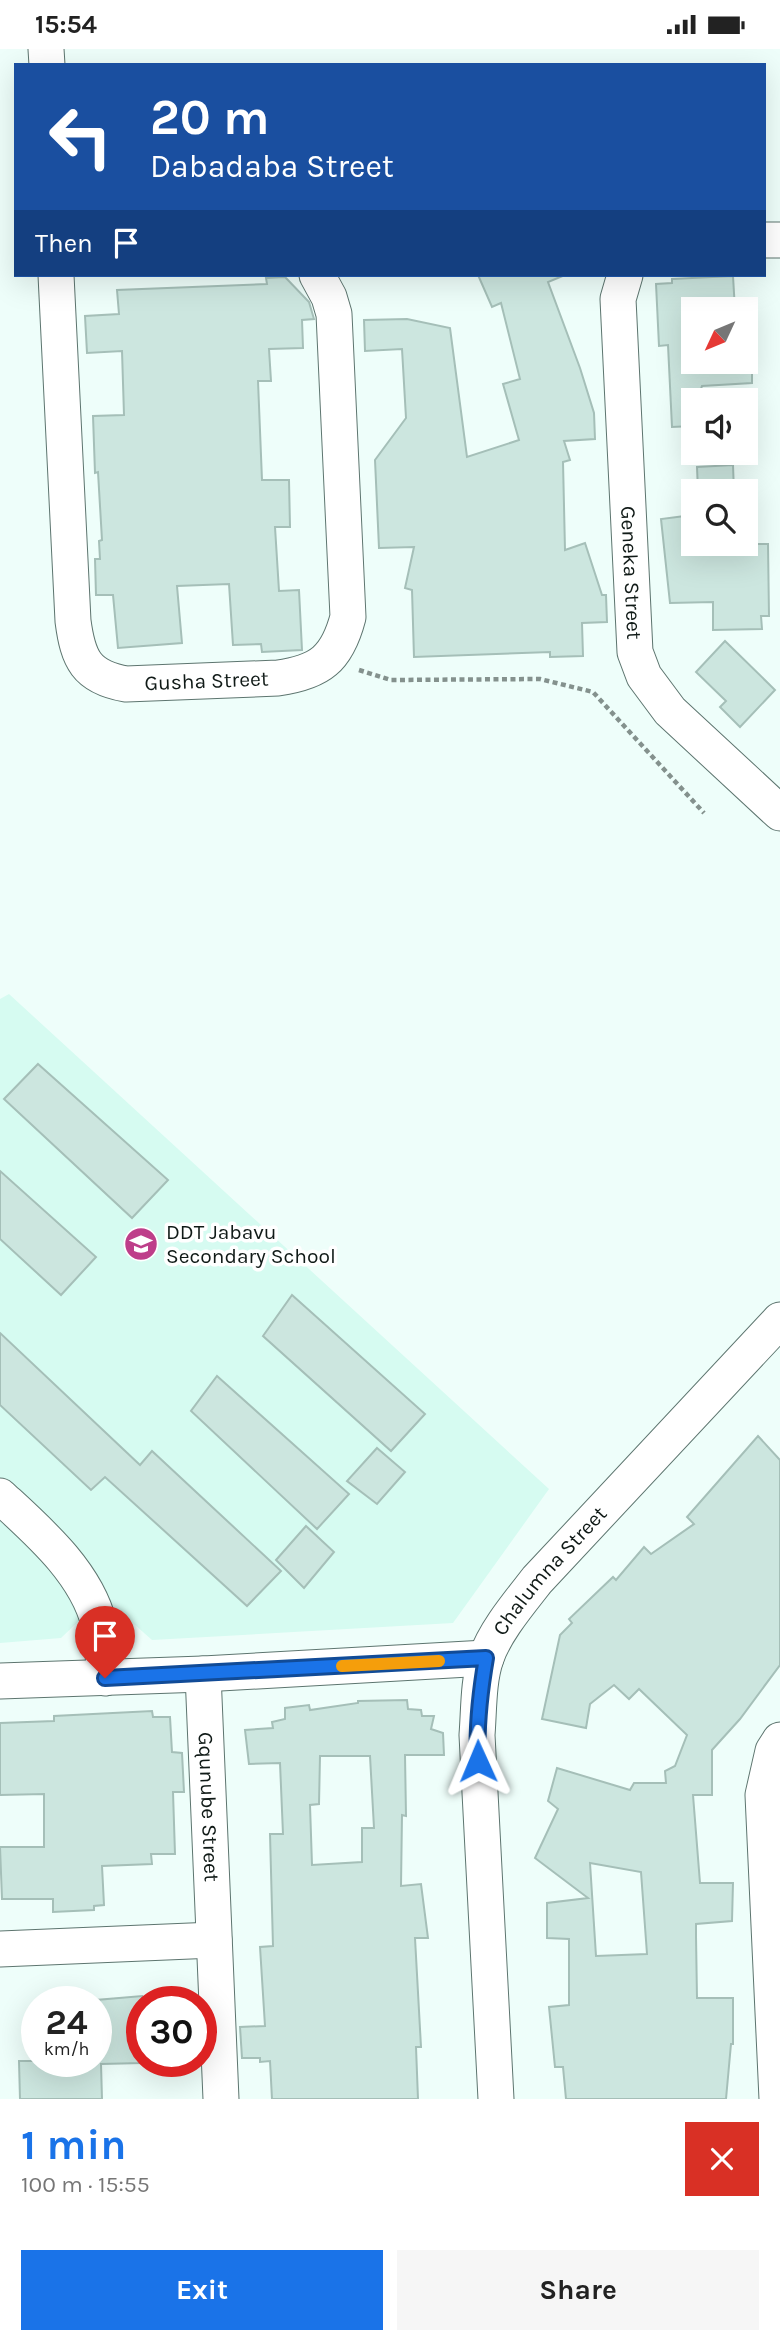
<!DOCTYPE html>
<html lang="en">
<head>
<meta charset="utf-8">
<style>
  body { margin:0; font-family:Karla,sans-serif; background:#f6f6f6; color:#222; height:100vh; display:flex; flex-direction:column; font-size:26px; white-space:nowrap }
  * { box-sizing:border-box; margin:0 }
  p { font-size:23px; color:#767676 }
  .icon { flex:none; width:38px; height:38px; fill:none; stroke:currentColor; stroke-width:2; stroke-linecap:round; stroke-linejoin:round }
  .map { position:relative; height:2050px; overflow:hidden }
  .sheet { display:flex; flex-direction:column; background:#fff; flex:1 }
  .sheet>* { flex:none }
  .banner { position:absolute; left:14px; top:14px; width:752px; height:214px; border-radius:0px; box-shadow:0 7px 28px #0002; background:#1a4fa0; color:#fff; overflow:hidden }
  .needle { width:46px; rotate:226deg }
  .buttons { position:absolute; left:681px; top:248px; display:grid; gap:14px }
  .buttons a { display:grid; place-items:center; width:77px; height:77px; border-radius:0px; background:#fff; box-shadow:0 7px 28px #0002; font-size:35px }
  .speed { position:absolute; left:21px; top:1937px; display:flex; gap:14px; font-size:35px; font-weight:700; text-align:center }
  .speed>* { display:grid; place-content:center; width:91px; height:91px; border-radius:50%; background:#fff; box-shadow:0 7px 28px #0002; line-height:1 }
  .speed small { font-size:18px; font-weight:400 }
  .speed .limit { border:10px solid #d22; background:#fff; color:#111 }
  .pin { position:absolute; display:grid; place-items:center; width:60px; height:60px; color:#fff; margin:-72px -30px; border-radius:50% 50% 50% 0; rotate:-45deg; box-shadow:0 0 7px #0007 }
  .pin .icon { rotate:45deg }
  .me { position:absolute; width:77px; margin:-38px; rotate:359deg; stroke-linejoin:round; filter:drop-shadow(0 0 5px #0008) }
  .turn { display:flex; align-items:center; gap:24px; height:147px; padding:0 21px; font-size:32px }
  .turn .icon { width:91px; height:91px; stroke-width:2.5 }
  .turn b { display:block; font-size:49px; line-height:60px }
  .then { display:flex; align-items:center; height:66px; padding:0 21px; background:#0003; gap:14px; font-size:26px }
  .round { display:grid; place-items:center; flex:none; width:74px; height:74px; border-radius:0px; background:#f6f6f6 }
  .head { display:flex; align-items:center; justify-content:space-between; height:119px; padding:0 21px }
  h1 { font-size:42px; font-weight:700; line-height:52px; color:#1a73e8 }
  .action { display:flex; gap:14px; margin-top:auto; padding:14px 21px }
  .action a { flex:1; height:80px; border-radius:0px; background:#1a73e8; color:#fff; font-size:28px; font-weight:700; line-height:80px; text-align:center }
  .action a+a { background:#f6f6f6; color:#222 }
  .status { display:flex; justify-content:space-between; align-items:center; height:49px; padding:0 35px; background:#fff; direction:ltr }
  .status svg { height:19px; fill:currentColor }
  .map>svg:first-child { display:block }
</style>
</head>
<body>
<div class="status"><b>15:54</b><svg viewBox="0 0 49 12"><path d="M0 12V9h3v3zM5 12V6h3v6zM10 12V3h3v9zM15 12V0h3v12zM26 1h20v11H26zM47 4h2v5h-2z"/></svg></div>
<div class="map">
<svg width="780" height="2050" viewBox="0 0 780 2050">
  <rect width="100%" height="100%" fill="#eefefa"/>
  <polygon fill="#d6fbf1" points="9,945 549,1440 453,1574 152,1591 125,1567 85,1566 61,1589 0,1594 0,950"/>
  <g fill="#cce6df" stroke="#a5bfb8" stroke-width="2" fill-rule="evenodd">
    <polygon points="478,226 565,226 548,233 580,319 594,364 595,390 564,392 570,411 563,413 565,501 585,494 602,546 606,546 607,573 582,574 583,607 550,608 550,603 414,608 412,541 405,539 414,498 379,499 375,411 406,369 402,300 365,302 364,271 407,270 450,279 467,408 519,391 503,335 520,330 501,254 492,258"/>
    <polygon points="733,227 735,261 693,261 693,313 752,313 752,334 702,337 701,340 693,340 693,377 672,378 668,296 659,297 656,235 672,234 672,230"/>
    <polygon points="285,228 309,253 314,270 302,271 303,299 269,300 271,332 258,332 262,431 289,431 290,478 275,478 279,542 299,541 302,601 262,603 261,595 233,596 229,535 177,537 182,594 118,599 113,546 96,546 95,510 100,510 99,492 102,491 98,423 95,424 93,367 124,366 122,302 87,304 85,267 119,265 117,241 267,235 266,229"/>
    <polygon points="733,416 734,443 698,443 697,418"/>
    <polygon points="693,466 693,495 768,495 769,567 761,567 762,580 713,581 713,553 670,554 661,470"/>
    <polygon points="725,592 775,641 740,678 720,658 726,652 696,623"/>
    <polygon points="38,1015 168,1131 132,1169 4,1050"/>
    <polygon points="0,1122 96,1208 61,1246 0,1190"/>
    <polygon points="292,1246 425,1365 391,1402 263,1287"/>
    <polygon points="0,1284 140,1416 152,1402 281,1522 247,1557 105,1428 91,1441 0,1356"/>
    <polygon points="217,1327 349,1445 317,1480 191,1362"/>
    <path d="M758,1387l22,24v205l-40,54 -28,31v45h-19l7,88h33l-1,38 -36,3v12l1,62h36v46h-2l-5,55h-160l-3,-32h-8l-6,-60 20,-2v-66l-22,-1v-35l41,-5 -53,-40 23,-49 -10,-8 9,-33 73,22 4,-7h32l-1,-12 10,-5 12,-31 -48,-46 -10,10 -15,-14 -24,19 -4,24 -44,-9 18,-84 12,-12 -3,-4 44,-42 3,3 28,-33 7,7 43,-30 -7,-7zM590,1814l51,9 6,82 -51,2z"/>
    <polygon points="377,1399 405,1423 377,1455 347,1432"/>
    <polygon points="306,1477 334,1503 304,1539 276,1511"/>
    <path d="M407,1651l1,9 13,1 1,6h12l-3,13 12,4 1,22h-39l1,61 -4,-1 -1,71 20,-2 7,54h-13l6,109h-5l2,52h-146l-2,-38 -10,1v-4h-18l-2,-31 25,-1 -5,-79 13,-1 -3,-112h13l-3,-71 -31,1 -4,-34 28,-2 -1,-6 13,-3v-11l24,-3 1,5 48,-7v-2zM320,1707h50l4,72h-12v34l-50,3 -2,-60 9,-1z"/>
    <polygon points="152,1662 153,1668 170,1668 172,1703 182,1704 184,1743 173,1743 175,1805 151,1805 152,1815 102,1817 104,1856 94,1857 94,1861 53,1863 53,1850 2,1850 0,1798 44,1798 44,1745 0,1746 0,1674 54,1672 54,1667"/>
    <polygon points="142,1947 142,2014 101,2015 102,2050 20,2050 19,2012 96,2012 96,1951"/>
  </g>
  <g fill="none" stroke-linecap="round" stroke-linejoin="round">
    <g stroke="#5d756f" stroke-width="37">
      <g id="minor">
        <polyline points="46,0 47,16"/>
        <polyline points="765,191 780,191"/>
        <path id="s1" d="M56,226l17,346c5,38 13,56 53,63l152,-6c42,-6 59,-19 70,-61l-14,-303 -5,-17 -12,-22"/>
        <path id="s2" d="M625,226l-7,24 17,353 9,24 26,35 110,102"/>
        <path d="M0,1447c38,35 86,76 99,128 4,17 4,36 6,54"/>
        <path id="s3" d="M203,1625l18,425"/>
        <polyline points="0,1632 203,1625 486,1609"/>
        <polyline points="0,1900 214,1891"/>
        <path id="s4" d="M496,2050l-19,-364c2,-25 1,-54 9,-77 9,-27 34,-56 51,-78l243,-260"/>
        <polyline points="777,2050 763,1746 773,1702 780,1691"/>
      </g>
    </g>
    <polyline stroke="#84918d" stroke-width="4.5" stroke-dasharray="5 3.5" stroke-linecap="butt" points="359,621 391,631 540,630 593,643 704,764"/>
    <use href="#minor" stroke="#fff" stroke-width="35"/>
  </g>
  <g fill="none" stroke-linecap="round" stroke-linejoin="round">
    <g stroke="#114b97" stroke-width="18">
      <path id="route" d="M105,1629l381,-20c-6,35 -10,67 -8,103"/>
    </g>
    <use href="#route" stroke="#1a73e8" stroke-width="12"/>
    <polyline stroke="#f59e0b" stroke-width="12" points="342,1617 439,1612"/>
  </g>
  <defs>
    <g id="school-disc" transform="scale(1.75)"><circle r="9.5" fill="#be3e8a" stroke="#fff"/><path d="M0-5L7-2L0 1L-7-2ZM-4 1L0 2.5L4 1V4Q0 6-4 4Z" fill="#fff"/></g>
  </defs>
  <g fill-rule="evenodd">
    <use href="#school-disc" x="141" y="1195"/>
  </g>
  <g text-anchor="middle" stroke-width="7" stroke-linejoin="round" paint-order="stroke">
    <g font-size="21" fill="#101a17" stroke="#fff">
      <text dy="7" stroke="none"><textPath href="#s2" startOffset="299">Geneka Street</textPath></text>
      <text dy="7" stroke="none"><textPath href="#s1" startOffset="518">Gusha Street</textPath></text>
      <text dy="7" stroke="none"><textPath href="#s4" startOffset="551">Chalumna Street</textPath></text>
      <text dy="7" stroke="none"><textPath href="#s3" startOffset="133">Gqunube Street</textPath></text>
    </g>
    <g font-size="21" fill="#101a17" stroke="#fff" text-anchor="start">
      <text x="166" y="1190">DDT Jabavu<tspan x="166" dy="24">Secondary School</tspan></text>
    </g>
  </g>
</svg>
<div class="buttons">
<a><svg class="needle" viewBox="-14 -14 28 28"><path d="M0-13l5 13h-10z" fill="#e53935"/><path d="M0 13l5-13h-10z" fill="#767676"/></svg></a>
<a><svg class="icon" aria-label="sound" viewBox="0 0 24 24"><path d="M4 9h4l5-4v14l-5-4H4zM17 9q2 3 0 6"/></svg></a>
<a><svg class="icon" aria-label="search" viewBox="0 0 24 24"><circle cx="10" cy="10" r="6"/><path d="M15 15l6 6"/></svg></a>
</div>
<div class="speed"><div>24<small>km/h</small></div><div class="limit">30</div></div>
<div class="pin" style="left:105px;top:1629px;background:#d93025"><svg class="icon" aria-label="arrive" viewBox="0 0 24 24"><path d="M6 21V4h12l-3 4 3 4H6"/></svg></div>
<svg class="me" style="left:478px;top:1712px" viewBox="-20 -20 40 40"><path d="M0-17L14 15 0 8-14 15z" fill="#1a73e8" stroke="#fff" stroke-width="4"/></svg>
<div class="banner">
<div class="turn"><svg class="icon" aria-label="left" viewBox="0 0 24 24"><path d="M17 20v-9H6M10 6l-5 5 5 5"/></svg><div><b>20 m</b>Dabadaba Street</div></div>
<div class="then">Then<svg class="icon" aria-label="arrive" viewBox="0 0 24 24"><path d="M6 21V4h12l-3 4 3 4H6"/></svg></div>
</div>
</div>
<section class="sheet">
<div class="head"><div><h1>1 min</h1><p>100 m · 15:55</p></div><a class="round" style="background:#d93025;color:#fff"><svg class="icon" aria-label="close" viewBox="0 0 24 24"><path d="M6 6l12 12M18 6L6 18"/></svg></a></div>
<div class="action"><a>Exit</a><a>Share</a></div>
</section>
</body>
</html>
